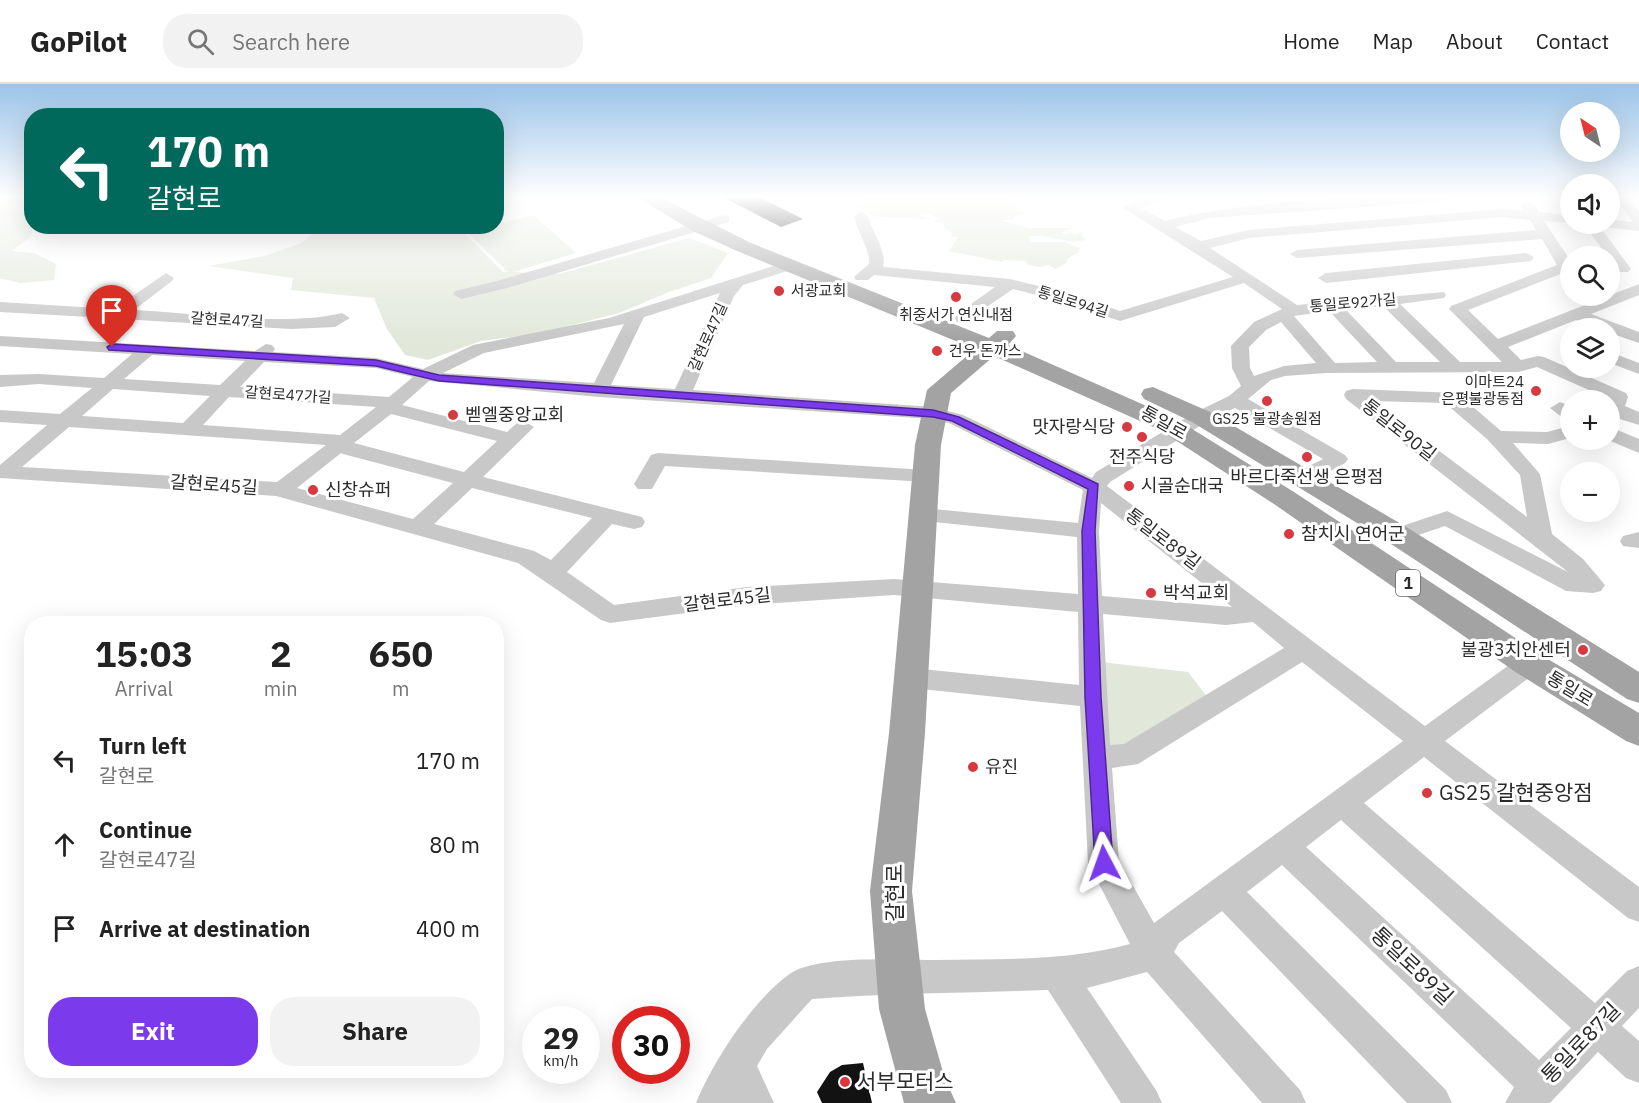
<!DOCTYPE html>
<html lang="en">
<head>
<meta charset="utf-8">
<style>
  body { margin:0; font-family:"IBM Plex Sans","Noto Sans KR",sans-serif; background:#f2f2f2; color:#222; height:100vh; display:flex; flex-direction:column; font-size:22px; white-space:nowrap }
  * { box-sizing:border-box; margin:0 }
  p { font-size:20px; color:#767676 }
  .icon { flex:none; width:33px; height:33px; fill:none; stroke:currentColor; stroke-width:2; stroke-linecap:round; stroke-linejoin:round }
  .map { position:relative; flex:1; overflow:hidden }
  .sheet { position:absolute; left:24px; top:532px; width:480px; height:462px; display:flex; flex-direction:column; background:#fff; border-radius:24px; box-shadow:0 6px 24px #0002 }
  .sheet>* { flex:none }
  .hud { position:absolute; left:24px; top:24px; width:480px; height:126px; border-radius:24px; box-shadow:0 6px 24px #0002; background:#00695c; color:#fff; overflow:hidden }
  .needle { width:39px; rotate:325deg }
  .buttons { position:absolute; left:1560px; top:18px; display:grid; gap:12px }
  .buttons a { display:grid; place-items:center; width:60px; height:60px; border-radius:50%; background:#fff; box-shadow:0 6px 24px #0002; font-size:30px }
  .speed { position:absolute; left:522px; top:922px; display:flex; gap:12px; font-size:30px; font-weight:700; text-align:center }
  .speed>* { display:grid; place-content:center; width:78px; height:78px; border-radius:50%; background:#fff; box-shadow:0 6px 24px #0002; line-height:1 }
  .speed small { font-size:15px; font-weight:400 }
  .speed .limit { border:9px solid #d22; background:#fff; color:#111 }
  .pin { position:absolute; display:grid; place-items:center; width:51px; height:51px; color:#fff; margin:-62px -26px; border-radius:50% 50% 50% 0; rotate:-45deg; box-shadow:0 0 6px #0007 }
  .pin .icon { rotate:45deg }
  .me { position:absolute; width:66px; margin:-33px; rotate:356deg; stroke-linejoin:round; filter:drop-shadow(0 0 4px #0008) }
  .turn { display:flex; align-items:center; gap:21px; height:126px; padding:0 24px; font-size:27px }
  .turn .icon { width:78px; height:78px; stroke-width:2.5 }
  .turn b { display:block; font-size:42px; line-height:51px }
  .eta { display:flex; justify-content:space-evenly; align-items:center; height:102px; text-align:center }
  .eta b { font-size:36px; font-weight:700; line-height:42px }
  .action { display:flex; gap:12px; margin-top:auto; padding:12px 24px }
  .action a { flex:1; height:69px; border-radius:24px; background:#7c3aed; color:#fff; font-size:24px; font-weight:700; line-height:69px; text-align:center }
  .action a+a { background:#f2f2f2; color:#222 }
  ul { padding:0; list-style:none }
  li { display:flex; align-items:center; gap:18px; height:84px; padding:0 24px }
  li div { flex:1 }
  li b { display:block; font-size:22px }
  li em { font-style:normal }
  header { display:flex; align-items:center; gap:36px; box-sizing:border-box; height:84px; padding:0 30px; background:#fff; border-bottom:2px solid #e0e0e0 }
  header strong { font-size:28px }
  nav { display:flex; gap:33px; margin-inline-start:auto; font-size:21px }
  .search { width:420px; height:54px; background:#f2f2f2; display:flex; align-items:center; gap:15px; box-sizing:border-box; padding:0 21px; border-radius:24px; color:#767676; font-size:22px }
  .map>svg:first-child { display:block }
</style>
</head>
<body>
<header>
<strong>GoPilot</strong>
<div class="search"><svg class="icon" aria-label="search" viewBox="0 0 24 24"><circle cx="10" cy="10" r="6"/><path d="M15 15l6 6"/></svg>Search here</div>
<nav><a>Home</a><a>Map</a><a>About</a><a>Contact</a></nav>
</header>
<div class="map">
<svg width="1639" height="1019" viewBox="0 0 1639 1019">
  <rect width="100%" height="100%" fill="#fff"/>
  <g fill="#e1e8da">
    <polygon points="0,113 31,113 32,142 38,143 34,144 29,154 11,167 34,169 56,180 54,196 20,199 0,194"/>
    <path d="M860,113h147l10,9 1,5 8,2 -11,3 -2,4h-13l29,8h43l-11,5 6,2 3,-2 5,2 8,-3 -1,4 4,3c-11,9 -41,-8 -58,-2l3,5h33l16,6 -1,4 -12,7 -1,4 -10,6 -7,-4 -9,2 -12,-2 -2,-4 -22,-1 -2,2 -53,-11 9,-14 -7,-1 1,-3 -7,-4 -2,-6 -11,-2 8,-1 -11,-7 -11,1 11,5 -51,-2 -9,-3 2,-4 8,-2 -17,1 -6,-3 9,-4z"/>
    <polygon points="533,131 576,169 513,188 559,190 689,154 728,169 711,194 669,208 619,229 541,249 481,257 428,276 405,271 387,245 374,214 291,206 293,194 208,182 264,172 302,159 320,143 457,142 503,188 508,188 467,148"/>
    <polygon points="1101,578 1188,588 1208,614 1125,665 1104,665"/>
  </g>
  <g fill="#121212">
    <polygon points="723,113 759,113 803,135 781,143"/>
    <polygon points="863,979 872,1019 822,1019 817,1008 830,988 842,981"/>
  </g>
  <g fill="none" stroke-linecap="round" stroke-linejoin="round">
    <g fill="#c8c8c8" fill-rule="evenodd">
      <path d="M1149,113h23l-31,11 24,13c89,-22 194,-24 287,-24l-7,4 -235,17 -35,9 26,14 48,-11 254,-21 21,2 -4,-6 7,-4 5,1 7,10 31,3v8l-26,-2 26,39 -2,11 -100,39 30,29 141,-55v11l-48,19 48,18v11l-29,-10v-5h-12l-22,-8 -68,27 13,13 17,-4 6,1 82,36 2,4 -3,9 14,6v13l-29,-9 -1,-17 -72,-32 -19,5 -192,1 -41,3 -14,4 -23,19 97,56 3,4 -3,4 -36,20h-14l-3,-5 3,-5 28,-14 -88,-51 -27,13 -98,61 -3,4 318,240 95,-69 9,-3 9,3 4,7 -4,7 -93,70 194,146v35l-11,-4 -204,-161 -60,46 231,200 32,-32 12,-5v42l-17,18 17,15v42l-13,-5 -28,-26 -48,51h-45l9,-16 -232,-222 -35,27 199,198 6,13h-45l-185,-192 -43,32 -5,9 126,138 6,13h-44l-115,-131 -60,16 69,102 6,13h-41l-73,-113c-79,3 -157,3 -236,9l-45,50 -10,17 17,37h-78c17,-42 56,-101 92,-128 27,-21 113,-15 148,-15 64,-1 132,1 194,-16l-42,-81 -8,-157 -168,-18 -9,-3 -4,-7 4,-7 9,-3 167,17 -1,-73 -184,-17 -147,10 -137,18 -9,-3 -83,-57 -242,-67 -276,-18v-13l47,-40 -47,-3v-12l60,4 32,-26 -53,-4 -39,3v-12l39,-1 65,4 28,-24 -132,-8v-10l255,15 11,-7 6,1 3,4 -2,3 103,6 47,11 50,-24 136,-27 180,-57 5,2 3,3 -3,3 -51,16 -9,11 -41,94 240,17 30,8 129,63 4,-6 98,-59 35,-17 12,-10 -9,-18 -1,-22 23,-24 28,-13 -38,-26 -124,38 -59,-20 -48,-12 -50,34 -6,-1 -2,-4 2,-4 38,-27 -121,-12 -6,5h-12l-2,-3 15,-13c1,-16 -12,-32 -15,-48l7,-4 7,4c4,17 19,34 15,51l127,12 62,15 48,17 113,-34 -111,-70zM1503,133l27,3 6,10 -239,20 -7,4 7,4 245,-19 15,26 -106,41 -2,3 53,53h-42l-60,-58 44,-6 2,-3 -2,-3 -147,13 -87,-57 39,-10zM720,209l-45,96 -64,-4 33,-68zM1383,222l57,56h-44l-50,-52zM1329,227l48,51 -42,1 -41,-47zM1281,238l35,41 -32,3 -30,10 -4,-8 -1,-21 17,-17zM624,240l-30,59 -151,-10 41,-20zM152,271l93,6 -25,24 -96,-6zM264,278l112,6 37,9 -24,20 -149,-10zM429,297l170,16 333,22 17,4 134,67 -5,33 -155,-15 -8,2 -3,5 3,5 162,17 1,57 -184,-15 -147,8 -133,18 -47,-33 45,-48 22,5 8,-2 3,-5 -3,-5 -159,-40 51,-50 -10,-6 -7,2 -10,9 -105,-27zM113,305l97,7 -27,27 -101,-7zM229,313l147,10 -36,28 -137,-10zM391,330l106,27 -33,31 -110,-29zM69,343l257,18 -49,37 -255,-15zM341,369l2,1 110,29 -40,36 -116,-31zM472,404l120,30 -41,42 -17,-9 -100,-27zM1101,419l131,104 -130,-11 -3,-65zM1103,530l123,11 27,-3 31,26 -160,96 -14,1zM1302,578l101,79 -249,182 -35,-62 -7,-93 26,-4zM1341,736l230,208 -32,32 -233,-213z"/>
      <polygon points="1614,113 1628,113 1639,127 1639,147 1603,143 1601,140 1610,140 1610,136 1633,138"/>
      <polygon points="724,131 729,132 729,138 507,204 461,215 453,210 455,207 497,197"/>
      <polygon points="1584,140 1598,140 1631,185 1628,188 1618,188 1610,172 1607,172"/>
      <polygon points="1526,169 1531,171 1534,174 1531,177 1326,199 1318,194 1326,189"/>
      <path d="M166,189l8,5 -2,3 -38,29c61,3 151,17 208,3l8,5 -15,9 -44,2 -170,-10 -6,2 -7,-3 -108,-6v-10l114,7z"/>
      <polygon points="1610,268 1639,279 1639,290 1610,279"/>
      <path d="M1353,305l104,4 44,38 46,1 23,-6v12l-22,6 -35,-1 27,31 12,60 31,25 22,26 -4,6 -8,2 -27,-2 -121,-65 -47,16 -8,-2 -3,-5 3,-5 57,-19 121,61 -222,-173 -2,-4 2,-4zM1373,317l72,2 42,36 33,36 7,42z"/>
      <polygon points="1560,318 1570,322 1570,336 1563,334 1550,324"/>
      <polygon points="1610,343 1639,355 1639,369 1608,356"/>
      <polygon points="658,369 926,386 933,387 936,392 933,397 926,398 665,382 652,405 638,405 634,400 651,371"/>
      <polygon points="1639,448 1639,464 1623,462 1620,457 1623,452"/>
    </g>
    <g fill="#a3a3a3" fill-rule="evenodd">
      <polygon points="637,113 659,113 751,159 989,254 997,247 1013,247 1016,252 1008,261 1176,335 1294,408 1541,571 1639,629 1639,662 1626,657 1517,589 1274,420 1158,345 994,272 951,309 941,361 925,649 912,807 925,925 945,995 956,1019 904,1019 879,925 870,807 889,649 915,361 927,306 975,265 737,167 693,147"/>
      <polygon points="1153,303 1210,328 1408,444 1639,588 1639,619 1627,615 1388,458 1192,338 1144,315 1141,310 1144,305"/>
    </g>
  </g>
  <linearGradient id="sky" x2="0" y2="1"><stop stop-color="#9bc3e8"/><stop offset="0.44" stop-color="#fff"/><stop offset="1" stop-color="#fff" stop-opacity="0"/></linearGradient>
  <rect width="1639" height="256" fill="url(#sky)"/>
  <polygon fill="#7c3aed" stroke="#51269a" stroke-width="1.5" points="112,260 376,276 439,291 933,326 959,333 1098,400 1095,447 1101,613 1113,779 1110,785 1104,787 1098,785 1095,779 1085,613 1082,447 1088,405 952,337 933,333 439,297 376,282 109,266 107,263"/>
  <g fill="#d6393f" stroke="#fff" stroke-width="2">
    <circle cx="779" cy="207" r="6"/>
    <circle cx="956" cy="213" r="6"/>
    <circle cx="937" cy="267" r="6"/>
    <circle cx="1536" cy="307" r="6"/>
    <circle cx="1267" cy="317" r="6"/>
    <circle cx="453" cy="331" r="6"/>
    <circle cx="1127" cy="343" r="6"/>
    <circle cx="1142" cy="353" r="6"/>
    <circle cx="1307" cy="373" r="6"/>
    <circle cx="1129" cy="402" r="6"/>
    <circle cx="313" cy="406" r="6"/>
    <circle cx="1289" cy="450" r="6"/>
    <circle cx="1151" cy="509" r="6"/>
    <circle cx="1583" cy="566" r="6"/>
    <circle cx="973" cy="683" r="6"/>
    <circle cx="1427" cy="709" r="6"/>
    <circle cx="845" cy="998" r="6"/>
  </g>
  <g text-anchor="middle" stroke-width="6" stroke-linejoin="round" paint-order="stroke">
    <g font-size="15" fill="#2b2b2b" stroke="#fff" text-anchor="start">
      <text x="791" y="212">서광교회</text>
      <text x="956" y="236" text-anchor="middle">취중서가 연신내점</text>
      <text x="949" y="272">건우 돈까스</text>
      <text x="1524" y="303" text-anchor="end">이마트24<tspan x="1524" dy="17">은평불광동점</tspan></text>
      <text x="1267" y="340" text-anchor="middle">GS25 불광송원점</text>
    </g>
    <g font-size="15" fill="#2b2b2b" stroke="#fff">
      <text transform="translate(1073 218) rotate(17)" y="5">통일로94길</text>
      <text transform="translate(1353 219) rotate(-5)" y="5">통일로92가길</text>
      <text transform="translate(227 236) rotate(3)" y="5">갈현로47길</text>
      <text transform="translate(708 253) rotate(-66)" y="5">갈현로47길</text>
      <text transform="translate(288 311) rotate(4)" y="5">갈현로47가길</text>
    </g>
    <rect fill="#fff" stroke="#6b6b6b" stroke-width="1.5" x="1396" y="486" width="24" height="26" rx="4.5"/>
    <g font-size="16" font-weight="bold" fill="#2b2b2b">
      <text x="1408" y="505">1</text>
    </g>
    <g font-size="18" fill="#2b2b2b" stroke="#fff" text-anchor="start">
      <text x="465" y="337">벧엘중앙교회</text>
      <text x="1115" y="349" text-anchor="end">맛자랑식당</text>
      <text x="1142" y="379" text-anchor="middle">전주식당</text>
      <text x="1307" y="399" text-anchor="middle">바르다죽선생 은평점</text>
      <text x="1141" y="408">시골순대국</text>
      <text x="325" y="412">신창슈퍼</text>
      <text x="1301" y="456">참치시 연어군</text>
      <text x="1163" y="515">박석교회</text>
      <text x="1571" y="572" text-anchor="end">불광3치안센터</text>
      <text x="985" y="689">유진</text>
    </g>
    <g font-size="18" fill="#2b2b2b" stroke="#fff">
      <text transform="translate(1164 339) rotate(29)" y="6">통일로</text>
      <text transform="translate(1399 346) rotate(38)" y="6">통일로90길</text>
      <text transform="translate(214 401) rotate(4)" y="6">갈현로45길</text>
      <text transform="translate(1163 455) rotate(37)" y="6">통일로89길</text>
      <text transform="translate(727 516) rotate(-7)" y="6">갈현로45길</text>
      <text transform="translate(1570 605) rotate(31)" y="6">통일로</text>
    </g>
    <g font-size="21" fill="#2b2b2b" stroke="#fff" text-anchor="start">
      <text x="1439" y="716">GS25 갈현중앙점</text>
      <text x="857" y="1005">서부모터스</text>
    </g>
    <g font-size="21" fill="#2b2b2b" stroke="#fff">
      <text transform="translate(895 809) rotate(-90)" y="7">갈현로</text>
      <text transform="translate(1412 882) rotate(43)" y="7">통일로89길</text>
      <text transform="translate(1581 959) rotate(-46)" y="7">통일로87길</text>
    </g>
  </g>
</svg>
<div class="buttons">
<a><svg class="needle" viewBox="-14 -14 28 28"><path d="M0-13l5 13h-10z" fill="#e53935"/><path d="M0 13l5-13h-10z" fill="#767676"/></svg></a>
<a><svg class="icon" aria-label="sound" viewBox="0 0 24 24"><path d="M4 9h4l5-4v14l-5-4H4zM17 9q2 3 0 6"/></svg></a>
<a><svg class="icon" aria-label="search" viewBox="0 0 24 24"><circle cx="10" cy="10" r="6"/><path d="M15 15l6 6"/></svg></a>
<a><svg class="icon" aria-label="layers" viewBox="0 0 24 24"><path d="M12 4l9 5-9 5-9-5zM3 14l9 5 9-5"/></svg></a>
<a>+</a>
<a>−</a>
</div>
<div class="speed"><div>29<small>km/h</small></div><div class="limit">30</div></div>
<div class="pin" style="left:112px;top:263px;background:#d93025"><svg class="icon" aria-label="arrive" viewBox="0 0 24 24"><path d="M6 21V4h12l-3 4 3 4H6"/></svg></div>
<svg class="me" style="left:1104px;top:779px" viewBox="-20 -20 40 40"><path d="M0-17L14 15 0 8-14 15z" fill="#7c3aed" stroke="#fff" stroke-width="4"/></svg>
<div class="hud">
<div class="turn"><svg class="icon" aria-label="left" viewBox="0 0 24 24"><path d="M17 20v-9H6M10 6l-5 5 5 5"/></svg><div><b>170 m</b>갈현로</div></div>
</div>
<section class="sheet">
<div class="eta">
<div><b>15:03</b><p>Arrival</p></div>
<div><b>2</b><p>min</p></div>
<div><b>650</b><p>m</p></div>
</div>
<ul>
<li><svg class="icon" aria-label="left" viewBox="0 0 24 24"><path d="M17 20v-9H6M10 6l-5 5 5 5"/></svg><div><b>Turn left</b><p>갈현로</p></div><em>170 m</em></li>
<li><svg class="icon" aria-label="ahead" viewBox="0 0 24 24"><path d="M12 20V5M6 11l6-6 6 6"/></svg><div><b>Continue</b><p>갈현로47길</p></div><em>80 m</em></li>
<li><svg class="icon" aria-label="arrive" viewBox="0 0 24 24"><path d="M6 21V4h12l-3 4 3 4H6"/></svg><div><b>Arrive at destination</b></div><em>400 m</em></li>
</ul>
<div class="action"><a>Exit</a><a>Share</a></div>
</section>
</div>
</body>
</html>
